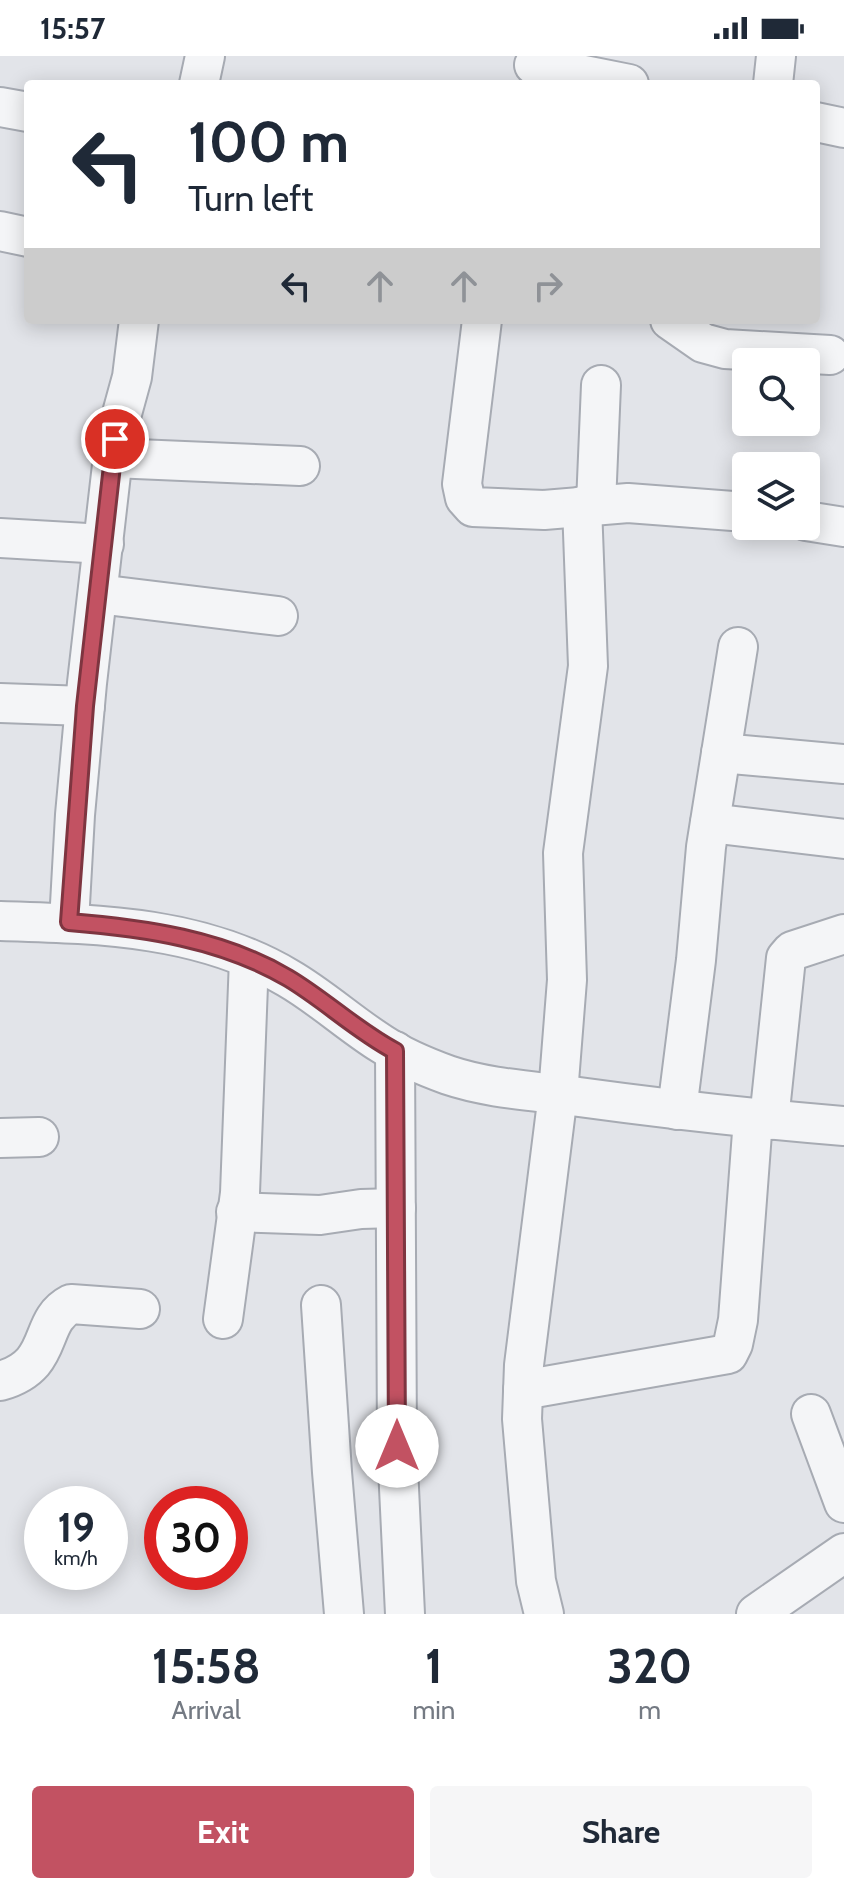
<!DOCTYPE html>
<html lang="en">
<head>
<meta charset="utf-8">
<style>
  body { margin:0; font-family:Cabin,sans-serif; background:#f6f6f7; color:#1f2937; height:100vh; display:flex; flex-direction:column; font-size:30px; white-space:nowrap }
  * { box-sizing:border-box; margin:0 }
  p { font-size:26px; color:#747a83 }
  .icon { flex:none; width:44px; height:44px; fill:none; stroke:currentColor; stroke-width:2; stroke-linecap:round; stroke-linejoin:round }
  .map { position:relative; height:1558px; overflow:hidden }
  .sheet { display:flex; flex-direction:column; background:#fff; flex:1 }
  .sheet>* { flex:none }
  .guide { position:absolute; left:24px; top:24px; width:796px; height:244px; border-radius:8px; box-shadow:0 4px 20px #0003; background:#fff; color:#1f2937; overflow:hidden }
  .fabs { position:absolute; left:732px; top:292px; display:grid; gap:16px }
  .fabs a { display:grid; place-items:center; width:88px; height:88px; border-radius:8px; background:#fff; box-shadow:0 4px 20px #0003; font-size:40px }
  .speed { position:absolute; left:24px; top:1430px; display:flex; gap:16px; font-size:40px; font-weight:700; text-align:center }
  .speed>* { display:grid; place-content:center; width:104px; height:104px; border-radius:50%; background:#fff; box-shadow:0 4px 20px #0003; line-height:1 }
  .speed small { font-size:20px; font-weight:400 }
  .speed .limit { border:12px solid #d22; background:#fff; color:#111 }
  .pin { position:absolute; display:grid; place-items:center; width:68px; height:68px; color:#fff; margin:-34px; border:4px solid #fff; border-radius:50%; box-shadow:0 2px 8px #0007 }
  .me { position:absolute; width:88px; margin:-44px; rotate:0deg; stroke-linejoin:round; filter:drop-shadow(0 0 6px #0008) }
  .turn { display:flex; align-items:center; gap:28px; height:168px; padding:0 32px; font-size:36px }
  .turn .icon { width:104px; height:104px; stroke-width:2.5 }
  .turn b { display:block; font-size:56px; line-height:68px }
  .lanes { display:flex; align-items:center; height:76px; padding:0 32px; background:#0003; justify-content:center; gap:40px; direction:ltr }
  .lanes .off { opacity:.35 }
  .eta { display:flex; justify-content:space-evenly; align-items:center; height:136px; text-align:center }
  .eta b { font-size:48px; font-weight:800; line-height:56px }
  .action { display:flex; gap:16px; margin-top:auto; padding:16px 32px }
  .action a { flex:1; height:92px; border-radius:8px; background:#c25262; color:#fff; font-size:32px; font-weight:800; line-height:92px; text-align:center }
  .action a+a { background:#f6f6f7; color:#1f2937 }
  .status { display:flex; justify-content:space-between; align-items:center; height:56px; padding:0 40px; background:#fff; direction:ltr }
  .status svg { height:22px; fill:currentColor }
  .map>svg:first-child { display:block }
</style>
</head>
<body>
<div class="status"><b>15:57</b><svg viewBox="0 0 49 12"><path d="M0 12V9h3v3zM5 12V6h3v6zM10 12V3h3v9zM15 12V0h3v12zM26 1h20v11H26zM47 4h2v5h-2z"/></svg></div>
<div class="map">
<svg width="844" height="1558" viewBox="0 0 844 1558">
  <rect width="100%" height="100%" fill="#e2e4e9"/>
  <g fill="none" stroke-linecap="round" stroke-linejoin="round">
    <g stroke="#a7abb3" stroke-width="42">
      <g id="minor">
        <polyline points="534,9 629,28"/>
        <polyline points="199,28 205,0"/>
        <polyline points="773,28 776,0"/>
        <polyline points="0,51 28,56"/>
        <polyline points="816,66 844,72"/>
        <polyline points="0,175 28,181"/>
        <polyline points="482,264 462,428 465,442 473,451 544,454 628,447 746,456"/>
        <polyline points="670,264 703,287 725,293 830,299"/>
        <polyline points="113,402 300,410"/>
        <polyline points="596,448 601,329"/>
        <polyline points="806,465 844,471"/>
        <polyline points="0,482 104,488"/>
        <polyline points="98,538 278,560"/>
        <polyline points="0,647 85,650"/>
        <polyline points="721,697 844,708"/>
        <polyline points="710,767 844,783"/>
        <path d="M0,865c98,3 201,5 288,57 33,19 62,46 94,66 20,13 44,23 66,31 41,14 88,16 131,22 88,12 176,22 265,29"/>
        <polyline points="69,866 75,759 87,627 115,383 132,321 139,264"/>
        <polyline points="395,995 397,1390 405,1558"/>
        <polyline points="677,1054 696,904 706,791 738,591"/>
        <polyline points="769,1064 786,902 792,895 844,878"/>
        <polyline points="0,1082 39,1081"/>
        <polyline points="236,1156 320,1159 361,1153 396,1152"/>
        <polyline points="321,1249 332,1416 344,1558"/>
        <polyline points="223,1263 240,1137 249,903"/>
        <path d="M0,1325c57,-16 36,-59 71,-77l69,5"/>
        <polyline points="523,1334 728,1298 733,1288 738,1264 753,1063"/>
        <polyline points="811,1358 844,1447"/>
        <polyline points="544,1558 536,1525 522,1363 524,1309 558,1038 567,924 563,797 588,610 582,450"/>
        <polyline points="756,1558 844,1497"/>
      </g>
    </g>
    <use href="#minor" stroke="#f4f5f7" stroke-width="38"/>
  </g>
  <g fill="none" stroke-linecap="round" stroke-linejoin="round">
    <g stroke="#7e3540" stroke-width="20">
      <path id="route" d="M115,383l-30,267 -16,216c75,6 153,17 219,56 37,22 69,53 107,73l2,395"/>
    </g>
    <use href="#route" stroke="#c25262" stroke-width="14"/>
  </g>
</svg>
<div class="fabs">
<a><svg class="icon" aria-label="search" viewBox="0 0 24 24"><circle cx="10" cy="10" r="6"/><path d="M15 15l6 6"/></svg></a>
<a><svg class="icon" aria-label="layers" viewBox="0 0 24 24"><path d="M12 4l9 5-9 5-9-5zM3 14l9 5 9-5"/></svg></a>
</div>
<div class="speed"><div>19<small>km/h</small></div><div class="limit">30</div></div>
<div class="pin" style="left:115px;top:383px;background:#d93025"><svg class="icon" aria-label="arrive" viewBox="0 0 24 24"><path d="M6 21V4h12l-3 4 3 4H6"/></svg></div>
<svg class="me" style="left:397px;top:1390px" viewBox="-20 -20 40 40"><circle r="19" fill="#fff"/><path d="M0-13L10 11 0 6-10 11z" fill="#c25262"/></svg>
<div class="guide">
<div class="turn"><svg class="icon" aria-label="left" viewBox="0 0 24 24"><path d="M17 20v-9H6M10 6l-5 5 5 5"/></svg><div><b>100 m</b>Turn left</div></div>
<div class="lanes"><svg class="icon" aria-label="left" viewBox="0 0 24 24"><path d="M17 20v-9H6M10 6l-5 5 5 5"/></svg><svg class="icon off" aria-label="ahead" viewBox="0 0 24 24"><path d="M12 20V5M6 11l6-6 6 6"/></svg><svg class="icon off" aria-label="ahead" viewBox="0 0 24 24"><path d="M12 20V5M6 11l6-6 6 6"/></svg><svg class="icon off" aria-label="right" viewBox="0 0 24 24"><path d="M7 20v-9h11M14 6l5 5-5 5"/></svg></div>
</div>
</div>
<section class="sheet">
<div class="eta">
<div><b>15:58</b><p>Arrival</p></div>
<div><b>1</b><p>min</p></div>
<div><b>320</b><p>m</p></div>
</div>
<div class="action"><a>Exit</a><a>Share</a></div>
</section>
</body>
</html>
